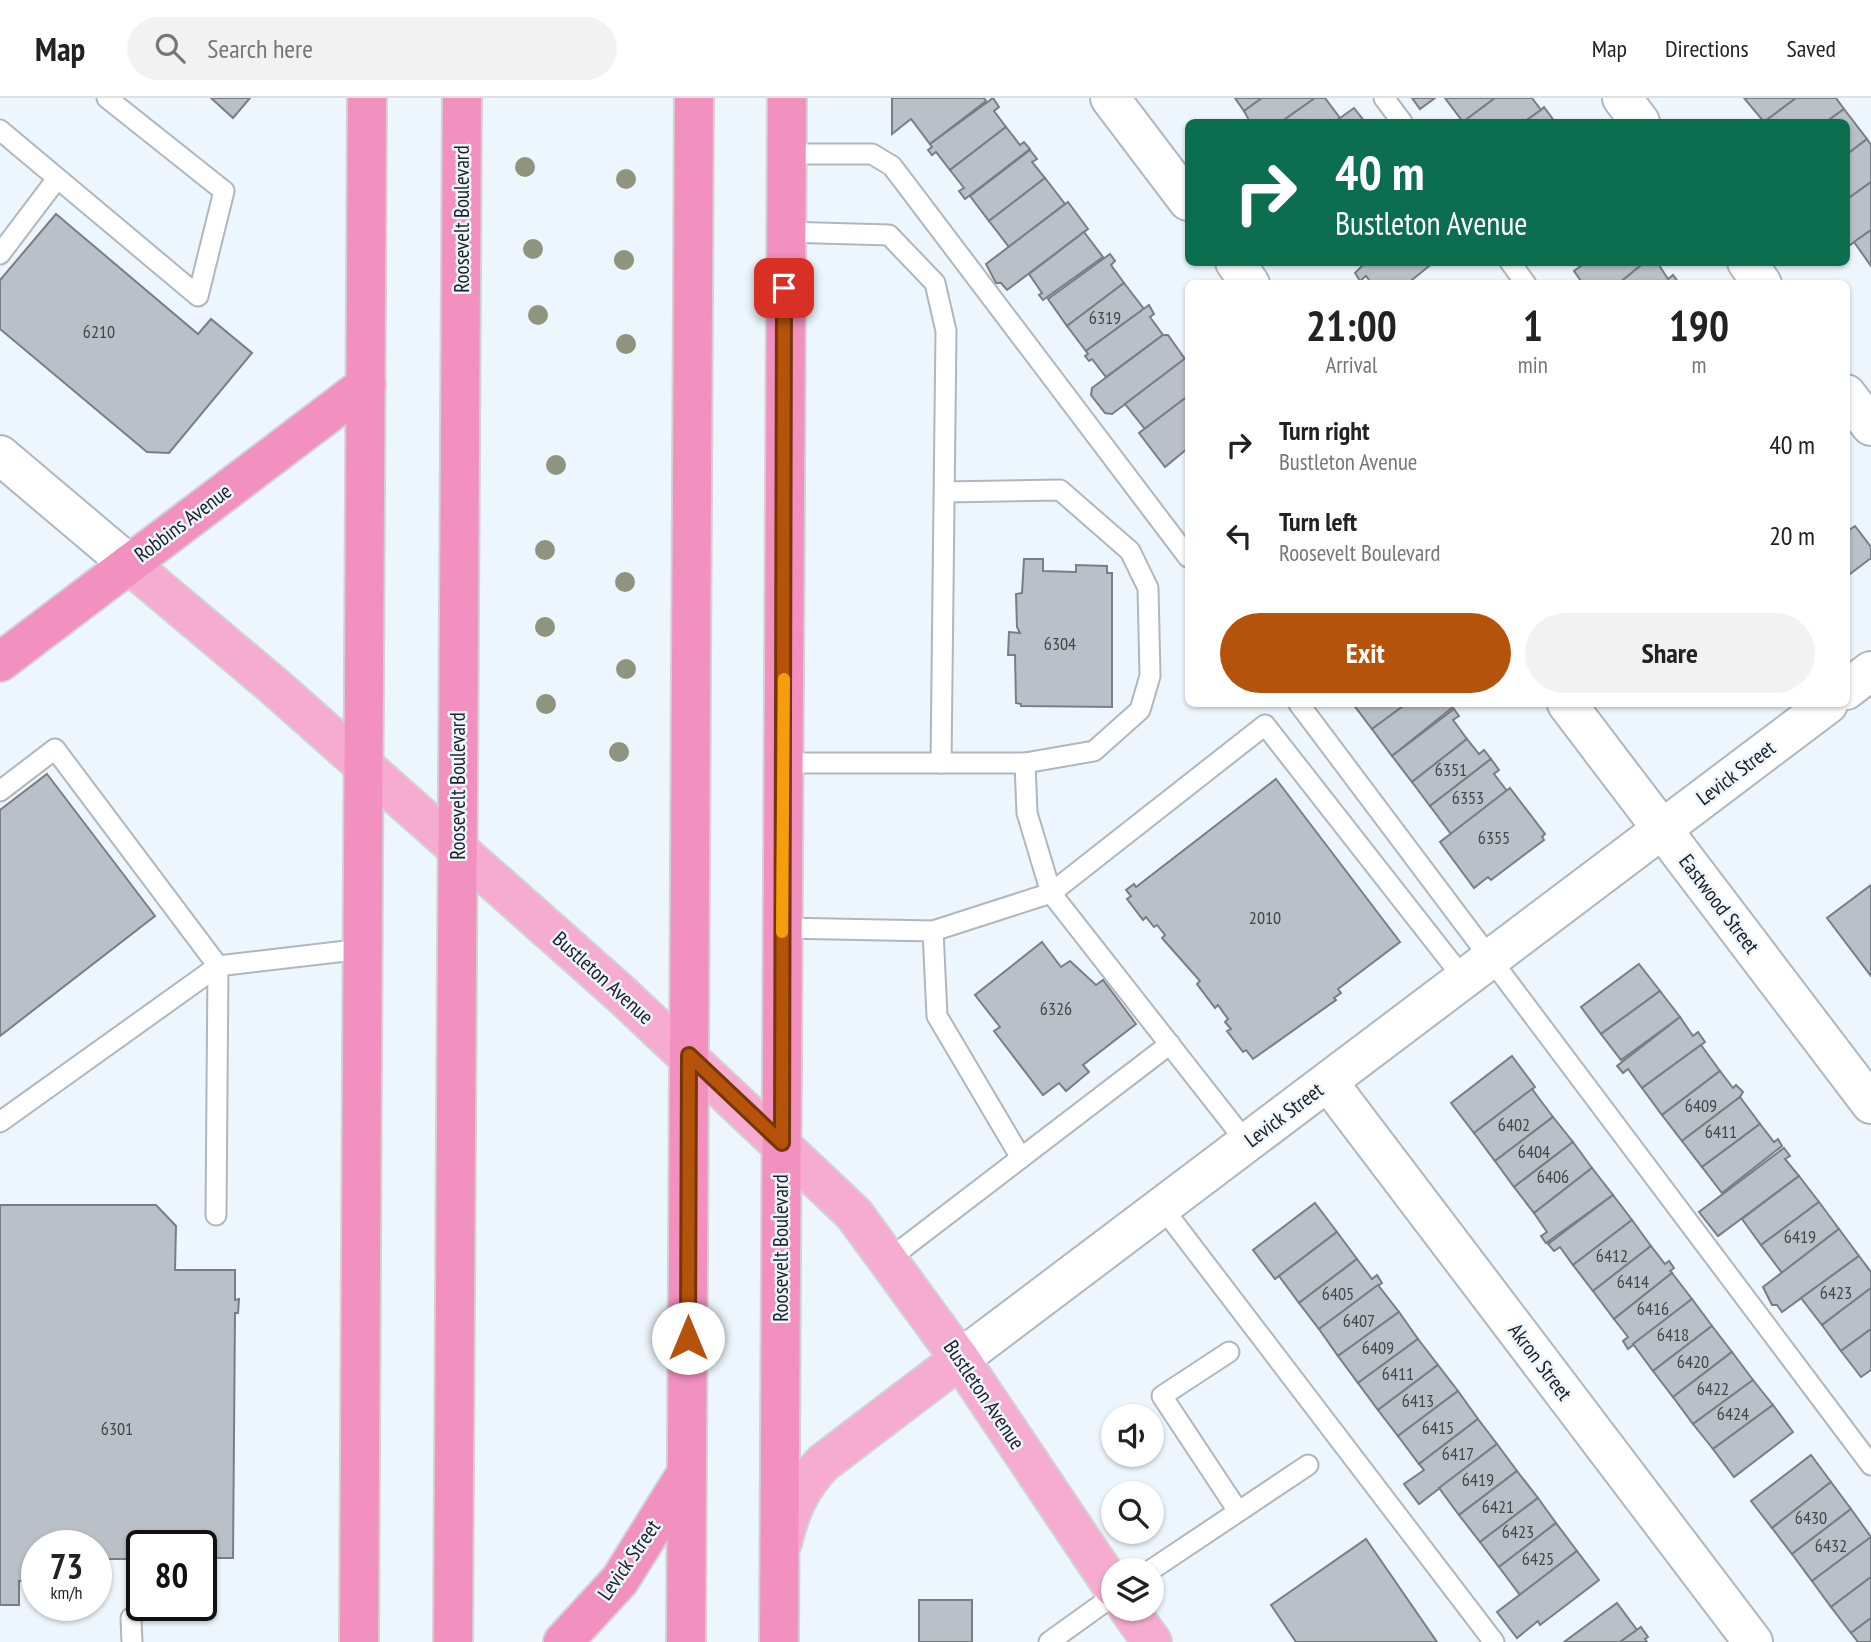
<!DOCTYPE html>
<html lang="en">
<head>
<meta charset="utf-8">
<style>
  body { margin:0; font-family:"PT Sans Narrow",sans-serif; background:#f2f2f2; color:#222; height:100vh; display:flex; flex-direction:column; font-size:26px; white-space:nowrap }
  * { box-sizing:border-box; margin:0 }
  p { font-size:23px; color:#767676 }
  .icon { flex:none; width:38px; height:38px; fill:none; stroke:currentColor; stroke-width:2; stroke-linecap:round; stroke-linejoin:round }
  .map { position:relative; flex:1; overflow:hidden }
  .sheet { position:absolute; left:1185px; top:182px; width:665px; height:427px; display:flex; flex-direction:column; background:#fff; border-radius:10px; box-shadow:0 2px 5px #0004 }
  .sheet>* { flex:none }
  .hud { position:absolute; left:1185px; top:21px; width:665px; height:147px; border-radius:10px; box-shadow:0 2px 5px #0004; background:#0b6e4f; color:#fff; overflow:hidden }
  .controls { position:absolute; left:1101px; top:1306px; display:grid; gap:14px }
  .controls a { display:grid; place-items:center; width:63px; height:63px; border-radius:50%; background:#fff; box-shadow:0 2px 5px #0004; font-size:35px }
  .speed { position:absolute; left:21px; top:1432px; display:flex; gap:14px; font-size:35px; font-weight:700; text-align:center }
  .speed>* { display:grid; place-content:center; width:91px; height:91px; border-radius:50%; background:#fff; box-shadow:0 2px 5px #0004; line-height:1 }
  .speed small { font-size:18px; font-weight:400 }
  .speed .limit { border:4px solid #111; border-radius:10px; background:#fff; color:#111 }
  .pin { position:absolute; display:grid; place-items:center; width:60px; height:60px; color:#fff; margin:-30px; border-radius:14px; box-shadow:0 4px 10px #0006 }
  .me { position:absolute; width:77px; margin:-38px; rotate:0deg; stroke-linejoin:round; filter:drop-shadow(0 0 5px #0008) }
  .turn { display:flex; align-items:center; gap:24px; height:147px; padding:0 35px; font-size:32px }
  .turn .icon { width:91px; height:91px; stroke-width:2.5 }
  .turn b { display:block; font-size:49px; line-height:60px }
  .eta { display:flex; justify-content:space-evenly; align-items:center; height:119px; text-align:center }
  .eta b { font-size:42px; font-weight:700; line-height:49px }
  .primary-button { display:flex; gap:14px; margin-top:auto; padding:14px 35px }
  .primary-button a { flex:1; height:80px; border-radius:42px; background:#b45309; color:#fff; font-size:28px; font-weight:700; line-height:80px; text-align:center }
  .primary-button a+a { background:#f2f2f2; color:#222 }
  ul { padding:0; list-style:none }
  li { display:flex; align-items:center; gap:21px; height:91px; padding:0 35px }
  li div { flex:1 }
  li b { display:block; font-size:26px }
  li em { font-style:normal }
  header { display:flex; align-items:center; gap:42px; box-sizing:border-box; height:98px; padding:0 35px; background:#fff; border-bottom:2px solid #e0e0e0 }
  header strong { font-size:33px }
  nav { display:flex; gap:38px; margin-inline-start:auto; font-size:24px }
  .search { width:490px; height:63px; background:#f2f2f2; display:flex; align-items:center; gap:18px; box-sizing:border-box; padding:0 24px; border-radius:38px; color:#767676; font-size:26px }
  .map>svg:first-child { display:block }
</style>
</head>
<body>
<header>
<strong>Map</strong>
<div class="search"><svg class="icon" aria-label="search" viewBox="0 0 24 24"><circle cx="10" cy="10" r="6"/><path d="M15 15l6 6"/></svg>Search here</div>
<nav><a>Map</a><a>Directions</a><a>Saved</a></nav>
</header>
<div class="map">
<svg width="1871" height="1544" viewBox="0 0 1871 1544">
  <rect width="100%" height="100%" fill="#eef6fd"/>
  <g fill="#b9c0c7" stroke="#787e84" stroke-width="2">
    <polygon points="211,0 250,0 233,20"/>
    <polygon points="892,0 984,0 986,3 930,46 911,21 892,36"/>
    <polygon points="993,0 999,9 994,13 1006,29 950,72 936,54 932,57 928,52 932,49 930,46"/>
    <polygon points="1235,0 1262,0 1244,13"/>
    <polygon points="1262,0 1315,0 1281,24 1250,24 1244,13"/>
    <polygon points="1315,0 1325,0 1340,20 1334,24 1281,24"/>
    <polygon points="1412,0 1435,0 1420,11"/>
    <polygon points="1445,0 1495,0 1463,24"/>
    <polygon points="1495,0 1532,0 1541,12 1524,24 1463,24"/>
    <polygon points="1744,0 1796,0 1764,24"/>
    <polygon points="1796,0 1836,0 1844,11 1826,24 1764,24"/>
    <polygon points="1544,9 1555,24 1524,24 1541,12"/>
    <polygon points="1354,10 1365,24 1334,24 1340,20"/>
    <polygon points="1844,11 1867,41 1846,57 1846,24 1826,24"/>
    <polygon points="1006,29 1020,47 1024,44 1030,51 965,101 959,93 964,90 950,72"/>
    <polygon points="1867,41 1871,47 1871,84 1846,102 1846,57"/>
    <polygon points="1030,52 1037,61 1032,64 1045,80 989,123 970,98"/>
    <polygon points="1045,80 1065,106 1009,149 989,123"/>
    <polygon points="1871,84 1871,132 1846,150 1846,102"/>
    <polygon points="1068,104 1088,131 1007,192 1001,185 996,185 986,166"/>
    <polygon points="56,116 198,236 211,221 252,255 169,355 147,354 0,231 0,182"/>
    <polygon points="1871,132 1871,168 1854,144"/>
    <polygon points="1084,134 1103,159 1043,202 1039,197 1042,195 1029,176"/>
    <polygon points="1110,156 1115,163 1111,167 1124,185 1067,228 1048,201"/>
    <polygon points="1366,164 1434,164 1407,186 1372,186 1366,178 1360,183 1355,175"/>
    <polygon points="1586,164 1645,164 1618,186 1583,186 1574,173"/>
    <polygon points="1645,164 1657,164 1668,181 1673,177 1679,185 1618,186"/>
    <polygon points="1124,185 1144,211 1086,253 1067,228"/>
    <polygon points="1149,207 1154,216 1150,219 1163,237 1106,279 1092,261 1089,263 1085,258 1088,256 1086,253"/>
    <polygon points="1163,237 1168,237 1185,261 1112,316 1105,315 1091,297 1092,290"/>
    <polygon points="1187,259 1188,298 1145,331 1125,306"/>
    <polygon points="1188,298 1188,350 1165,369 1139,335"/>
    <polygon points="1855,428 1871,449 1871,460 1846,479 1846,434"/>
    <polygon points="1024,461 1043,461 1043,473 1076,474 1076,467 1107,468 1107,475 1112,475 1112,609 1021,608 1021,606 1016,605 1015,557 1008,557 1009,534 1020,535 1017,529 1016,496 1022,495"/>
    <polygon points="1353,606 1406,606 1372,631"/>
    <polygon points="1406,606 1450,606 1453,609 1392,658 1372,631"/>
    <polygon points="1454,611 1459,618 1453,622 1467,641 1412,684 1392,658"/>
    <polygon points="1467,641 1479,656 1484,652 1491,661 1430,708 1412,684"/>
    <polygon points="1491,661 1499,672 1494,676 1507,693 1451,736 1430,708"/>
    <polygon points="47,676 155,818 0,938 0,712"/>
    <polygon points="1276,681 1400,844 1338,891 1341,895 1334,900 1336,902 1253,961 1246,952 1243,954 1227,933 1231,931 1225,924 1228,921 1218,907 1215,910 1197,886 1200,883 1162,840 1165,837 1157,827 1154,829 1146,819 1143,822 1127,801 1131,798 1126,792 1134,786 1136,789"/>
    <polygon points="1510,690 1545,736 1542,739 1544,742 1491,782 1488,779 1474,790 1440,744"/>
    <polygon points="1871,787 1871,878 1827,820"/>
    <polygon points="1042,844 1061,869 1070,863 1096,887 1103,882 1136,926 1083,967 1089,974 1066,993 1059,985 1043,997 994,933 1000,929 975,897"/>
    <polygon points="1639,866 1660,893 1601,936 1581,909"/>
    <polygon points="1660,893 1680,919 1621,962 1601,936"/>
    <polygon points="1680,919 1693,938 1698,934 1705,944 1642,990 1628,971 1623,975 1617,968"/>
    <polygon points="1701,947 1720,973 1662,1017 1642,990"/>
    <polygon points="1512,958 1535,989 1474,1035 1451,1005"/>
    <polygon points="1720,973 1733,990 1736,987 1743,994 1740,999 1682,1043 1662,1017"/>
    <polygon points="1532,991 1553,1019 1495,1063 1474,1035"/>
    <polygon points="1740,999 1760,1026 1702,1069 1682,1043"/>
    <polygon points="1553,1019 1573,1044 1514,1089 1495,1063"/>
    <polygon points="1760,1026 1774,1044 1778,1041 1782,1048 1722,1095 1702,1069"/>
    <polygon points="1573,1044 1592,1070 1534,1115 1514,1089"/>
    <polygon points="1784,1050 1790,1058 1785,1061 1799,1078 1718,1138 1699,1114"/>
    <polygon points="1592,1070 1613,1097 1546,1145 1541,1138 1547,1134 1534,1115"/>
    <polygon points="1799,1078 1819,1104 1761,1147 1742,1121"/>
    <polygon points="1613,1097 1632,1122 1573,1167 1560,1149 1554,1153 1548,1146"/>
    <polygon points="1819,1104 1839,1131 1782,1175 1761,1147"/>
    <polygon points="1315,1105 1337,1134 1275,1181 1253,1152"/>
    <polygon points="0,1107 156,1107 176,1128 175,1172 235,1172 235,1202 239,1201 238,1215 235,1215 233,1460 201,1460 201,1447 142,1447 142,1461 96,1461 96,1447 37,1447 37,1483 19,1483 19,1507 0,1507"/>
    <polygon points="1632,1122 1651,1148 1593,1193 1573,1167"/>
    <polygon points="1839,1131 1859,1158 1782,1214 1777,1207 1772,1207 1763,1189"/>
    <polygon points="1337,1134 1357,1161 1299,1205 1279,1178"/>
    <polygon points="1651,1148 1665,1166 1669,1163 1674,1170 1670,1173 1672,1175 1614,1221 1593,1193"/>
    <polygon points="1859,1158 1871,1174 1871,1190 1822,1227 1801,1200"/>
    <polygon points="1357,1161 1372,1181 1377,1177 1382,1185 1319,1231 1299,1205"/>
    <polygon points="1672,1175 1692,1201 1628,1251 1623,1243 1628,1239 1614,1221"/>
    <polygon points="1378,1187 1399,1214 1338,1258 1319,1231"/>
    <polygon points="1871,1190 1871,1231 1841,1253 1822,1227"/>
    <polygon points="1692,1201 1712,1228 1653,1273 1633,1246"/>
    <polygon points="1399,1214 1418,1241 1358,1285 1338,1258"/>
    <polygon points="1712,1228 1732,1254 1673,1299 1653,1273"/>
    <polygon points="1871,1231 1871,1272 1861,1279 1841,1253"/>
    <polygon points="1418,1241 1438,1267 1378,1312 1358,1285"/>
    <polygon points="1732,1254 1753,1282 1693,1326 1673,1299"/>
    <polygon points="1438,1267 1458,1293 1398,1338 1378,1312"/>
    <polygon points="1753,1282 1773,1307 1713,1351 1693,1326"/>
    <polygon points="1458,1293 1478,1321 1419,1366 1398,1338"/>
    <polygon points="1773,1307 1793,1334 1734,1379 1713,1351"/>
    <polygon points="1478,1321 1497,1346 1419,1406 1404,1386 1424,1372 1419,1366"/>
    <polygon points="1497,1346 1517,1373 1459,1417 1439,1390"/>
    <polygon points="1811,1357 1831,1384 1772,1430 1751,1403"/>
    <polygon points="1517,1373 1538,1400 1480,1444 1459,1417"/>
    <polygon points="1831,1384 1851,1411 1792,1456 1772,1430"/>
    <polygon points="1538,1400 1556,1425 1499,1469 1480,1444"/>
    <polygon points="1851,1411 1871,1439 1812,1483 1792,1456"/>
    <polygon points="1556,1425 1577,1453 1520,1497 1499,1469"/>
    <polygon points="1871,1439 1871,1479 1831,1509 1812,1483"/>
    <polygon points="1366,1441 1437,1544 1296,1544 1271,1507"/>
    <polygon points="1577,1453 1599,1482 1540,1527 1538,1523 1517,1540 1497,1514"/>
    <polygon points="1871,1479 1871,1520 1851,1535 1831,1509"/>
    <rect x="919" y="1502" width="53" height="42"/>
    <polygon points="1617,1505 1637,1532 1620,1544 1564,1544"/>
    <polygon points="1871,1520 1871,1544 1858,1544 1851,1535"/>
    <polygon points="1641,1529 1648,1539 1645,1541 1647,1544 1620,1544"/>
  </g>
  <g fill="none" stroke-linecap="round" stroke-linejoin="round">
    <g stroke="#afb6bd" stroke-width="23">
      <g id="service">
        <polyline points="1384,0 1402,24"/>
        <polyline points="0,32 198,198 224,93 107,0"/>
        <polyline points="787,56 872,56 892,68 1188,459"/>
        <polyline points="784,134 889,137 935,185 946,233 941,665"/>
        <polyline points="0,156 56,82"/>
        <polyline points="1510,164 1526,186"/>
        <polyline points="945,394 1060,392 1130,453 1148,490 1150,578 1140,612 1094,653 1025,665"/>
        <polyline points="1299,606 1871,1367"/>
        <polyline points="784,665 1025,665 1027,715 1051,795 1247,1045"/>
        <polyline points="0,693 55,651 218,868 216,1117"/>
        <polyline points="782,830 933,833 937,918 1021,1060"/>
        <polyline points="933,833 1051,795 1265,627 1464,881"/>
        <polyline points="0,1024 218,868 363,851"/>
        <polyline points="1162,1109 1494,1544"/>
        <polyline points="889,1161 1170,946"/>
        <polyline points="1229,1254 1162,1298 1238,1413"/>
        <polyline points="1151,1472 1308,1367"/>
        <polyline points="131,1520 132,1544"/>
        <polyline points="1049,1544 1113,1498"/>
      </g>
    </g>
    <g stroke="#afb6bd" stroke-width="42">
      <g id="minor">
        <polyline points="1110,0 1188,103"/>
        <polyline points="1622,0 1640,24"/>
        <polyline points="1235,164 1250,186"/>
        <polyline points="1747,164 1762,186"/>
        <polyline points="1846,296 1871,328"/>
        <polyline points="1567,606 1871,1006"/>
        <polyline points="1328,984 1753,1544"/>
      </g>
    </g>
    <g stroke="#afb6bd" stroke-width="42">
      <g id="secondary">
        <polyline points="0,357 129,466"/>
        <polyline points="1846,592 1871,573"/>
        <polyline points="960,1261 1828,606"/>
      </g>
    </g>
    <g stroke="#d2d2d3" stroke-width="42">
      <g id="primary">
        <polyline points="129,466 274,588 621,896 854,1116 960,1261 1113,1489"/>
        <path d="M782,1445c8,-33 18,-56 41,-80l137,-104"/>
        <polyline points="1128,1510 1152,1544"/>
      </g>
    </g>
    <g stroke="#d2d2d3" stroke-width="42">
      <g id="trunk">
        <polyline points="0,564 366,287"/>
        <polyline points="359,1544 367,0"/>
        <polyline points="453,1544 462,0"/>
        <polyline points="563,1544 620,1482 686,1376"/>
        <polyline points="686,1544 694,0"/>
        <polyline points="779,1544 787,0"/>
      </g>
    </g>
    <use href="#service" stroke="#fff" stroke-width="19"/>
    <use href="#minor" stroke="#fff" stroke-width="38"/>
    <use href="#secondary" stroke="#fff" stroke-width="38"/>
    <use href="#primary" stroke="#f5acd0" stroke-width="38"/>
    <use href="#trunk" stroke="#f290c0" stroke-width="38"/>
  </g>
  <g fill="#8e947d">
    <circle cx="525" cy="69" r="10"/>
    <circle cx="626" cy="81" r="10"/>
    <circle cx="533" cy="151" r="10"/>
    <circle cx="624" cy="162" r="10"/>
    <circle cx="538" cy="217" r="10"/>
    <circle cx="626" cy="246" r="10"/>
    <circle cx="556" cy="367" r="10"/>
    <circle cx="545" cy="452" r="10"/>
    <circle cx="625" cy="484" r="10"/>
    <circle cx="545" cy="529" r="10"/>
    <circle cx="626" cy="571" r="10"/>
    <circle cx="546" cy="606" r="10"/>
    <circle cx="619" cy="654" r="10"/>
  </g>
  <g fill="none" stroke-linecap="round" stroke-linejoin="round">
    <g stroke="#753606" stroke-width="18">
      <polyline id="route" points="688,1240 689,957 782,1045 784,190"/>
    </g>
    <use href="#route" stroke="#b45309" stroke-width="12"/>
    <polyline stroke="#f59e0b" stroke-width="12" points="782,834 784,581"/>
  </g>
  <g text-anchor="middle" stroke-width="5" stroke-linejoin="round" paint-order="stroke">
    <g font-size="18" fill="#43464a">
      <text x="1105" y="226">6319</text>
      <text x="99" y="240">6210</text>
      <text x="1060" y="552">6304</text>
      <text x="1451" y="678">6351</text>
      <text x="1468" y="706">6353</text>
      <text x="1494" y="746">6355</text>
      <text x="1265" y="826">2010</text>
      <text x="1056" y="917">6326</text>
      <text x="1701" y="1014">6409</text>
      <text x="1514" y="1033">6402</text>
      <text x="1721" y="1040">6411</text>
      <text x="1534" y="1060">6404</text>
      <text x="1553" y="1085">6406</text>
      <text x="1800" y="1145">6419</text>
      <text x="1612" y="1164">6412</text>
      <text x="1633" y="1190">6414</text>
      <text x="1836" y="1201">6423</text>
      <text x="1338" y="1202">6405</text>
      <text x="1653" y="1217">6416</text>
      <text x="1359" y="1229">6407</text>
      <text x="1673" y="1243">6418</text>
      <text x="1378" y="1256">6409</text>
      <text x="1693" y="1270">6420</text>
      <text x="1398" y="1282">6411</text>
      <text x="1713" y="1297">6422</text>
      <text x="1418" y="1309">6413</text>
      <text x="1733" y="1322">6424</text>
      <text x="1438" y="1336">6415</text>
      <text x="117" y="1337">6301</text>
      <text x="1458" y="1362">6417</text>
      <text x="1478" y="1388">6419</text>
      <text x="1498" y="1415">6421</text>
      <text x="1811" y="1426">6430</text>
      <text x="1518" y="1440">6423</text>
      <text x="1831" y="1454">6432</text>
      <text x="1538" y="1467">6425</text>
    </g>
    <g font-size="21" fill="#1c1e21" stroke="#eef6fd">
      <text transform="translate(462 121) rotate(-90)" y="7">Roosevelt Boulevard</text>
      <text transform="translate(183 425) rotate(-37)" y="7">Robbins Avenue</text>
      <text transform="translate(1736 675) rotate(-37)" y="7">Levick Street</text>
      <text transform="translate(458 688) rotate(-90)" y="7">Roosevelt Boulevard</text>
      <text transform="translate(1719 806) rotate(53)" y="7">Eastwood Street</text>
      <text transform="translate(603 880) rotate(42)" y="7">Bustleton Avenue</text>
      <text transform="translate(1284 1017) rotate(-37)" y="7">Levick Street</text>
      <text transform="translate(781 1150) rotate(-90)" y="7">Roosevelt Boulevard</text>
      <text transform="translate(1540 1264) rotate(53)" y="7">Akron Street</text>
      <text transform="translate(984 1297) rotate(56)" y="7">Bustleton Avenue</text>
      <text transform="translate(629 1462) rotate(-55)" y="7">Levick Street</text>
    </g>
  </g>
</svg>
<div class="controls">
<a><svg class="icon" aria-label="sound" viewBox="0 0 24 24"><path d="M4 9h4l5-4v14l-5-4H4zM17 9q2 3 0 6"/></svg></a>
<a><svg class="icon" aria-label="search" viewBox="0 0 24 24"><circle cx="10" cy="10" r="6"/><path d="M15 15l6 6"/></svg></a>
<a><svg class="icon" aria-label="layers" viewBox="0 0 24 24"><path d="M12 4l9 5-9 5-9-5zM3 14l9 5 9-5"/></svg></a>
</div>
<div class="speed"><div>73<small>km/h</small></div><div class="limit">80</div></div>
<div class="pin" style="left:784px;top:190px;background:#d93025"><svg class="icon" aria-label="arrive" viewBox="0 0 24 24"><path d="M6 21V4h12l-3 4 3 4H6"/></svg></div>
<svg class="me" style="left:688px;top:1240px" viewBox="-20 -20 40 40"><circle r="19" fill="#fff"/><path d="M0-13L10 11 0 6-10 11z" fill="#b45309"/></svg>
<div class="hud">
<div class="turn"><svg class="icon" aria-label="right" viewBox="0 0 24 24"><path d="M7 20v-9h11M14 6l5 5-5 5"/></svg><div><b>40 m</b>Bustleton Avenue</div></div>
</div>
<section class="sheet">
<div class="eta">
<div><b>21:00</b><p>Arrival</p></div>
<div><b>1</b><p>min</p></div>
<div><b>190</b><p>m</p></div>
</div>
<ul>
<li><svg class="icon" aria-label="right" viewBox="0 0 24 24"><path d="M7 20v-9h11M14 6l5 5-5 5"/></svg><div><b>Turn right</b><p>Bustleton Avenue</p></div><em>40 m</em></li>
<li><svg class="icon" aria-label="left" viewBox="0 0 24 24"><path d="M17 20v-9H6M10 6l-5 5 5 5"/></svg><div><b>Turn left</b><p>Roosevelt Boulevard</p></div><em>20 m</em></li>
</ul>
<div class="primary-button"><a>Exit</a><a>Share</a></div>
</section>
</div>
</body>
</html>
